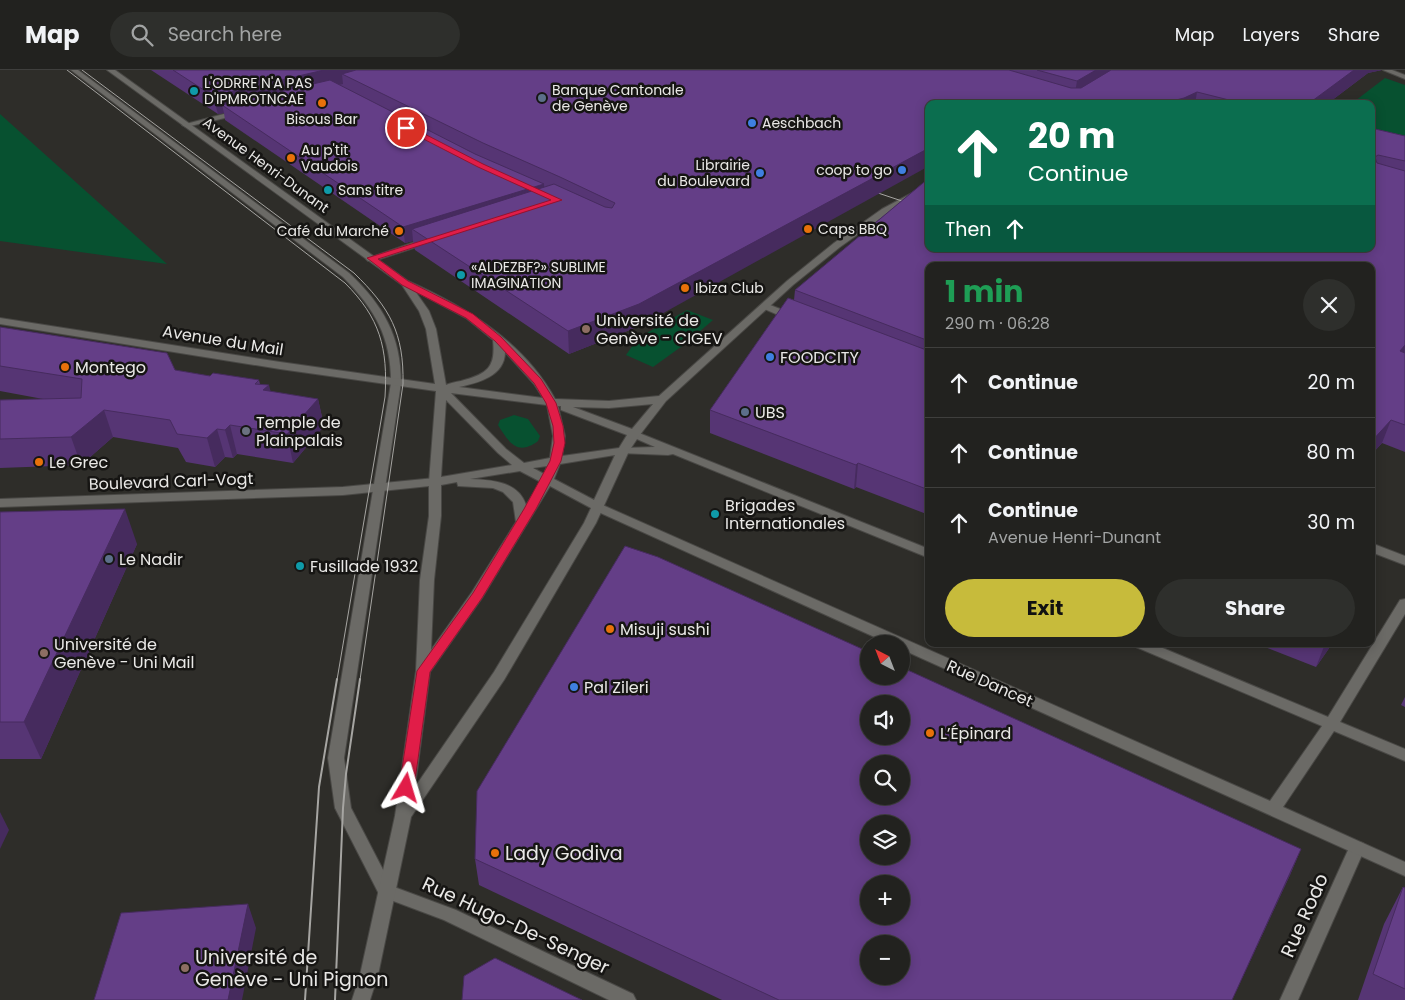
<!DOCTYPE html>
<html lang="en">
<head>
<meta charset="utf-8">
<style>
  body { margin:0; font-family:Poppins,sans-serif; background:#2e2f2c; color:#f1f3f6; height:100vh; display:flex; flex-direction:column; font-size:19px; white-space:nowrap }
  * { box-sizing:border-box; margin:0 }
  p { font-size:16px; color:#a2a4a4 }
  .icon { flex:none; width:28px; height:28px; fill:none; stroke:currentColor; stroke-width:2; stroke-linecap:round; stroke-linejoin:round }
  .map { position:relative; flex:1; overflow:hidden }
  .drawer { position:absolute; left:925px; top:192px; width:450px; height:385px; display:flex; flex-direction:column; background:#22221f; border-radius:10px; box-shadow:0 2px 12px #0003,0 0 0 1px #3f3f3d }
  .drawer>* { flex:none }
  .banner { position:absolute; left:925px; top:30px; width:450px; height:152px; border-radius:10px; box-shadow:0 2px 12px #0003,0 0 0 1px #3f3f3d; background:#0b6e4f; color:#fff; overflow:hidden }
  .needle { width:32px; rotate:318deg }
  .tools { position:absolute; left:860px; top:565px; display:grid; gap:10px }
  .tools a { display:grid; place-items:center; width:50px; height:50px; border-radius:50%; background:#22221f; box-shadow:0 2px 12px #0003,0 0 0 1px #3f3f3d; font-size:25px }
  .pin { position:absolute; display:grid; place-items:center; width:42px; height:42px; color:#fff; margin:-21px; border:2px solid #fff; border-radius:50%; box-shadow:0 1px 5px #0007 }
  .me { position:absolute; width:55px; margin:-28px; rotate:7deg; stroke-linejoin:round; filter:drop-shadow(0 0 4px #0008) }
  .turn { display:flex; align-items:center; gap:18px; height:105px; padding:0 20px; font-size:22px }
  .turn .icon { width:65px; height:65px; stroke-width:2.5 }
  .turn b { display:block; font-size:35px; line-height:42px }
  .then { display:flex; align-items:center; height:48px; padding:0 20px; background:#0003; gap:10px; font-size:19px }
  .round { display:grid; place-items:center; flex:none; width:52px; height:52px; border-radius:26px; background:#2e2f2c }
  .headline { display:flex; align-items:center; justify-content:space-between; height:85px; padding:0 20px }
  h1 { font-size:30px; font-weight:700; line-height:38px; color:#1e9e55 }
  .primary-button { display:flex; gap:10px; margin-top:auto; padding:10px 20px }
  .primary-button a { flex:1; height:58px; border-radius:30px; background:#c7bb3b; color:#111; font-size:20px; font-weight:700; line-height:58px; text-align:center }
  .primary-button a+a { background:#2e2f2c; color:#f1f3f6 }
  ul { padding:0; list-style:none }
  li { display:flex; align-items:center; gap:15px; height:70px; padding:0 20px; border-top:1px solid #3f3f3d }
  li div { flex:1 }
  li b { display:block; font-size:19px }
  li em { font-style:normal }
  header { display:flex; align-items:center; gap:30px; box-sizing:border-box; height:70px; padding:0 25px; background:#22221f; border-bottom:1px solid #3f3f3d }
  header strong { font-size:24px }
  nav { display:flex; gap:28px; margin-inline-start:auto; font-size:18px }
  .search { width:350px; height:45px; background:#2e2f2c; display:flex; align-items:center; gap:12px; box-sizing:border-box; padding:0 18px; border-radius:28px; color:#a2a4a4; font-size:19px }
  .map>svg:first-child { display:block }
</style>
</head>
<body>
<header>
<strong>Map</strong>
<div class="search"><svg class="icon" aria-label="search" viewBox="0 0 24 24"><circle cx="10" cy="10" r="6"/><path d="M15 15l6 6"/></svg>Search here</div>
<nav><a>Map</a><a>Layers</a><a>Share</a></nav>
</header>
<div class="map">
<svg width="1405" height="930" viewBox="0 0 1405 930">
  <rect width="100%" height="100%" fill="#2e2d29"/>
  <g fill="#075130">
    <polygon points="1385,8 1405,15 1405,88 1371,79 1371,34 1351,34"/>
    <polygon points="0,44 167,194 0,171"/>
    <polygon points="687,240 713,250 685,274 653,297 626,285 638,268"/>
    <path d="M514,345l14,4 12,17 -2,5c-21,16 -30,0 -40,-16l2,-5z"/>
  </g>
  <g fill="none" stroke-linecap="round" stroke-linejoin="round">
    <g stroke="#494845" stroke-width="2">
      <g id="service">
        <path d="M71,0h7l271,203c34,32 52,63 52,110l-57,375 7,50 43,83 -2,5 -6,2 -6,-2 -45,-88 -7,-50 63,-375c0,-46 -16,-74 -48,-106z"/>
        <polygon points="1357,772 1363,773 1365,778 1298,930 1280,930 1349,778 1351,773"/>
      </g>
    </g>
    <g stroke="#494845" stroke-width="2">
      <g id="minor">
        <polygon points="1383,0 1392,0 1405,5 1405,9"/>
        <polygon points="239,40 243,42 242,44 186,57 182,55"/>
        <polygon points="429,167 432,168 432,172 374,191 368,191 366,189"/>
        <polygon points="765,233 798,246 799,248 798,250 790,250 762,238 760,236"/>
        <polygon points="634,361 929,479 929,488 673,384 668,385 619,383 617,381 619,379 623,378 655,377 630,366 628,364 630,362"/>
        <polygon points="598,433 1270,731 1322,656 1136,577 1134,574 1153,574 1328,647 1400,530 1405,529 1405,544 1340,652 1405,679 1405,691 1334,661 1283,737 1405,792 1405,806 901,579 901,574 890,574 594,440 592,437 594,434"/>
        <polygon points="1371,473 1405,486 1405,495 1371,482"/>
        <polygon points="386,814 456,840 633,924 636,930 609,930 444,850 380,826 378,821 380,816"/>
      </g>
    </g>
    <g stroke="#494845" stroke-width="2">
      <polygon id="tertiary" points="435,408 441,412 439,415 343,425 0,437 0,429 343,417"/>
    </g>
    <g stroke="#494845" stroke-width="2">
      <path id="secondary" d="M107,0h8l293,211c58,26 116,61 147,118l54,2 50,-5 128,-115 47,-38 48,-34 47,-25v6l-41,23 -48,34 -47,38 -127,116 -27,35 -10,15 -33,72 -92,157 -93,137 -33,158 -8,25h-18l8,-25 35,-159 21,-145 4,-91 9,-64v-34l7,-91 -156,-22 -280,-45v-6l280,44 155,22 -9,-55 -7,-18 -17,-26zM415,221l51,27 27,22c3,28 -6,34 -32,41 -6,1 -11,2 -15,4l-10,-56 -7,-18zM505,282l29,32 9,14 -84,-11c19,-4 46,-11 46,-35zM451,323l96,12 6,31 -3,22 -26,5 -18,-14zM446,330l52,53 14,12 -71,12zM653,334l-21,25 -59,-22 36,1zM558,336h3v4l66,25 -8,13 -57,8 3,-20zM615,385l-21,45 -40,-21 6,-15zM547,396l-3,8 -11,-6zM520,401l21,11 -15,23c-8,-24 -35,-25 -56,-26zM457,412l1,4 35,2 10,4 10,10 3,20 -44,70 -41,58 3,-70 7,-64v-31zM550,416l41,22 -7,15 -90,149 -79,115 15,-115 52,-74z"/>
    </g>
    <use href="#service" fill="#6b6a66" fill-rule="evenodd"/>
    <use href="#minor" fill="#6b6a66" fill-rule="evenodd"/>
    <use href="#tertiary" fill="#6b6a66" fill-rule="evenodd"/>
    <use href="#secondary" fill="#6b6a66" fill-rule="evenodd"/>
    <g stroke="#a6a5a2" stroke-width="1">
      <path d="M67,0l278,213c35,35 43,65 40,114l-48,283"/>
      <path d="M82,0l272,203c36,35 50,60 49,111l-43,296"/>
      <polyline points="866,119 929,140"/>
    </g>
    <g stroke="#a6a5a2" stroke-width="2">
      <polyline points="305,930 319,717 337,609"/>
      <polyline points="335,930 343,738 346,704 360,609"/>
    </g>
  </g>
  <g fill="#563574">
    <polygon points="151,0 1382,0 1368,3 1327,34 929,34 640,256 569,284 415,180 413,171 405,173 225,50 224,43 218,44"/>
    <polygon points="1371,58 1405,66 1405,382 1382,373 1371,385 1371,196 929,196 929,445 856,417 854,419 710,363 710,340 788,228 794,230 795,220 929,108 929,179 1371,179"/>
    <polygon points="0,257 175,300 210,306 259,310 260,314 271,322 318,329 324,356 293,393 237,384 233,388 225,387 215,397 186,392 178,378 113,367 81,395 0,398 0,330 43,329 0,321"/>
    <polygon points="0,442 137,474 41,689 0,689"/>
    <polygon points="1257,574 1332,574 1316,597"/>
    <polygon points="1405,627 1405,637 1401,635"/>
    <polygon points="1301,779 1290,805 1232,930 722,930 479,815 475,789"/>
    <polygon points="1403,817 1405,818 1405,930 1358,930 1384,854"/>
  </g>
  <g fill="#462b5e">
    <polygon points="324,0 399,0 342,4 343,14 231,41 222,35 224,43 218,44 213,26"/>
    <polygon points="1096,0 1122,0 1074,29 1077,11"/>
    <polygon points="1354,0 1382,0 1368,3 1327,34 1308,34"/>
    <polygon points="1197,22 1195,34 1160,34"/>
    <polygon points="929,78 929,96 640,256 569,284 568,261"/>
    <polygon points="544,114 545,130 412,159 413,171 405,173 403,157"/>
    <polygon points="1405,275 1405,289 1400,281"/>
    <polygon points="269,315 276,343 263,320"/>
    <polygon points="318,329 324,356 293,393 287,364"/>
    <polygon points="104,340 113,367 81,395 71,367"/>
    <polygon points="1391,350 1382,373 1371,385 1371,372"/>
    <polygon points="230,355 237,384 233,388 225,360"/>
    <polygon points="217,359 225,387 215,397 207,368"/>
    <polygon points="858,393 856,417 854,419 856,395"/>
    <polygon points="125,439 137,474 41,689 24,652"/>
    <polygon points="1325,574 1332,574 1316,597"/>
    <polygon points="0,742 9,760 0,779"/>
    <polygon points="1301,779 1290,805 1232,930"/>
    <polygon points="248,834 256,858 242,930 228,930"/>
  </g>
  <g fill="#643e87" stroke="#462b5e" fill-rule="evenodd">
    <polygon points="173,0 324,0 213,26"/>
    <polygon points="356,0 1009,0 1071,18 1081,18 1111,0 1354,0 1308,34 1245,34 1197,22 1184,28 1160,34 929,34 929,78 639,234 568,261 412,159 554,114 605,137 612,138 615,133 560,107 483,73 342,4"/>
    <polygon points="1037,0 1096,0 1077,11"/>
    <polygon points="330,10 475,84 544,114 403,157 222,35"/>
    <polygon points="1371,58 1405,66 1405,91 1378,85 1375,87 1377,93 1405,101 1405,275 1400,281 1405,283 1405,355 1391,350 1371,372 1371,196 929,196 929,271 795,220 929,108 929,179 1371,179"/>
    <polygon points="788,228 929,281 929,420 858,393 856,395 710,340"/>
    <polygon points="0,257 167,283 175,300 210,306 213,303 259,310 255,314 269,315 263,320 318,329 287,364 230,355 225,360 217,359 207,368 177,364 170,350 104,340 71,367 0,369 0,330 81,328 82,309 0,296"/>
    <polygon points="125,439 24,652 0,652 0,442"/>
    <path d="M625,476l33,11 211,95v24h32v-9l400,182 -69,151h-453l-304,-141 2,-68zM869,634h32v32h-32zM869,694h32v32h-32zM869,754h32v32h-32zM869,814h32v32h-32zM869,874h32v32h-32z"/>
    <polygon points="1403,817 1405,818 1405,919 1373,904"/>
    <polygon points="248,834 228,930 94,930 121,843"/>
    <polygon points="495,888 582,930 462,930 464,906"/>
  </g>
  <polygon fill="#e11d48" stroke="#92132f" points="404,56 409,56 483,94 562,130 378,189 408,211 473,244 501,267 541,309 556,333 563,356 565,373 561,391 536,439 482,528 430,602 414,718 411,722 406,724 402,722 399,718 417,601 473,523 524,439 550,391 554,373 553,356 546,333 534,313 495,271 466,248 402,215 367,188 551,130 478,97 404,59"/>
  <g fill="#0f9aa8" stroke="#161513" stroke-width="2">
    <circle cx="194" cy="21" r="5"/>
    <circle cx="328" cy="120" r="5"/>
    <circle cx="461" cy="205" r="5"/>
    <circle cx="715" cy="444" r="5"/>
    <circle cx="300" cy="496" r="5"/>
  </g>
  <g fill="#5c6f8a" stroke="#161513" stroke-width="2">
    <circle cx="542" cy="28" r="5"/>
    <circle cx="745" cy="342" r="5"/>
    <circle cx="109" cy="489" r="5"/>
  </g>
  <g fill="#e8710a" stroke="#161513" stroke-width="2">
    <circle cx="322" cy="33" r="5"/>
    <circle cx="291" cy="88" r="5"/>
    <circle cx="808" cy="159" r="5"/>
    <circle cx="399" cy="161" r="5"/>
    <circle cx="685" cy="218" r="5"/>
    <circle cx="65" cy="297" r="5"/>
    <circle cx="39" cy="392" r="5"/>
    <circle cx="610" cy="559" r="5"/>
    <circle cx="930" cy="663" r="5"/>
    <circle cx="495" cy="783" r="5"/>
  </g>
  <g fill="#3f7fe0" stroke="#161513" stroke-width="2">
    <circle cx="752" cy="53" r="5"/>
    <circle cx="902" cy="100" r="5"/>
    <circle cx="760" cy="103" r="5"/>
    <circle cx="770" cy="287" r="5"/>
    <circle cx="574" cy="617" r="5"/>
  </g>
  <g fill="#8d6e63" stroke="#161513" stroke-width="2">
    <circle cx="586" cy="259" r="5"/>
    <circle cx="44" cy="583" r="5"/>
    <circle cx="185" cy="898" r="5"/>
  </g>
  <circle fill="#6b7280" stroke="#161513" stroke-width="2" cx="246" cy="361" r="5"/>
  <g text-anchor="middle" stroke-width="5" stroke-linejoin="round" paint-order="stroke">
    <g font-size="14" fill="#e9e8e6" stroke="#161513" text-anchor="start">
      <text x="204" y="18">L'ODRRE N'A PAS<tspan x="204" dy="16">D'IPMROTNCAE</tspan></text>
      <text x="552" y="25">Banque Cantonale<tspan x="552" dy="16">de Genève</tspan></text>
      <text x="322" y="54" text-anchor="middle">Bisous Bar</text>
      <text x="762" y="58">Aeschbach</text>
      <text x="301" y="85">Au p'tit<tspan x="301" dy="16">Vaudois</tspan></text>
      <text x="750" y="100" text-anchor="end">Librairie<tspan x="750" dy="16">du Boulevard</tspan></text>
      <text x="892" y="105" text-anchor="end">coop to go</text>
      <text x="338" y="125">Sans titre</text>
      <text x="818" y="164">Caps BBQ</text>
      <text x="389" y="166" text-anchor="end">Café du Marché</text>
      <text x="471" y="202">«ALDEZBF?» SUBLIME<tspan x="471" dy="16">IMAGINATION</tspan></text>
      <text x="695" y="223">Ibiza Club</text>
    </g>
    <g font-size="14" fill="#e9e8e6" stroke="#161513">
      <text transform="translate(266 95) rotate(36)" y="5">Avenue Henri-Dunant</text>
    </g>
    <g font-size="16" fill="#e9e8e6" stroke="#161513" text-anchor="start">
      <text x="596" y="256">Université de<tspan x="596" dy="18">Genève - CIGEV</tspan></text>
      <text x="780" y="293">FOODCITY</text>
      <text x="75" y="303">Montego</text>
      <text x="755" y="348">UBS</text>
      <text x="256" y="358">Temple de<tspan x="256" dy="18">Plainpalais</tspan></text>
      <text x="49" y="398">Le Grec</text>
      <text x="725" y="441">Brigades<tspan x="725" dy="18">Internationales</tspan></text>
      <text x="119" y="495">Le Nadir</text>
      <text x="310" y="502">Fusillade 1932</text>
      <text x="620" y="565">Misuji sushi</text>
      <text x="54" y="580">Université de<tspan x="54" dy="18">Genève - Uni Mail</tspan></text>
      <text x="584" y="623">Pal Zileri</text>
      <text x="940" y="669">L’Épinard</text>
    </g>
    <g font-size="16" fill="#e9e8e6" stroke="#161513">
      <text transform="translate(223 270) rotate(9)" y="6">Avenue du Mail</text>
      <text transform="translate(171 411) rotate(-2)" y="6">Boulevard Carl-Vogt</text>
      <text transform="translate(990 613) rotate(24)" y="6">Rue Dancet</text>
    </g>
    <g font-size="19" fill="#e9e8e6" stroke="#161513" text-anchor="start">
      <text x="505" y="790">Lady Godiva</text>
      <text x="195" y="894">Université de<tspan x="195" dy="22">Genève - Uni Pignon</tspan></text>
    </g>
    <g font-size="19" fill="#e9e8e6" stroke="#161513">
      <text transform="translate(1304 845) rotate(-66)" y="7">Rue Rodo</text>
      <text transform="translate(516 855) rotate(25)" y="7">Rue Hugo-De-Senger</text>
    </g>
  </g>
</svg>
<div class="tools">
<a><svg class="needle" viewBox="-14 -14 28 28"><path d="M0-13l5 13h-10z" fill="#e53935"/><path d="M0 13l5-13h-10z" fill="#a2a4a4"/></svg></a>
<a><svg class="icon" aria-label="sound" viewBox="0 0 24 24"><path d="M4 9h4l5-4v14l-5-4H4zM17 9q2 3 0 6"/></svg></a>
<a><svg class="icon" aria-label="search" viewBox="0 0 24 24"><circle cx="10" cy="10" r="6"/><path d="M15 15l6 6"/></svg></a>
<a><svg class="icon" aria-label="layers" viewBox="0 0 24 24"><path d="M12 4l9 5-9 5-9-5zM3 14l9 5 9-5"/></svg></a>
<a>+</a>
<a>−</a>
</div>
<div class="pin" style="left:406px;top:58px;background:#d93025"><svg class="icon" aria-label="arrive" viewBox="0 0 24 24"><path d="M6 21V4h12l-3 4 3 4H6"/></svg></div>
<svg class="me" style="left:406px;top:718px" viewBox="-20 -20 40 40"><path d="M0-17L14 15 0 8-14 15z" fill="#e11d48" stroke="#fff" stroke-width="4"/></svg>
<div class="banner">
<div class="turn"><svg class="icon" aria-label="ahead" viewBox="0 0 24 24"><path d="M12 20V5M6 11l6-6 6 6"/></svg><div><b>20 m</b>Continue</div></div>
<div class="then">Then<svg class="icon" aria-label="ahead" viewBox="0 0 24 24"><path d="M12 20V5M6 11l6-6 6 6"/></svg></div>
</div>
<section class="drawer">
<div class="headline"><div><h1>1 min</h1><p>290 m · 06:28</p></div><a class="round"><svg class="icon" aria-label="close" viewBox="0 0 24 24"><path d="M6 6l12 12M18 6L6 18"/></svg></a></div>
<ul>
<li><svg class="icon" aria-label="ahead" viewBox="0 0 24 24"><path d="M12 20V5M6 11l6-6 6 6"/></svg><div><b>Continue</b></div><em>20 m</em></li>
<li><svg class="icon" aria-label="ahead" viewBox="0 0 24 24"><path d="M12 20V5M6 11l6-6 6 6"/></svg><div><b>Continue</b></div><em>80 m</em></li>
<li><svg class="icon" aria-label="ahead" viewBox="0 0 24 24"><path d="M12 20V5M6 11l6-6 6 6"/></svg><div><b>Continue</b><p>Avenue Henri-Dunant</p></div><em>30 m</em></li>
</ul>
<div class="primary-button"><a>Exit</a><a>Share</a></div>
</section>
</div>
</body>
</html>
